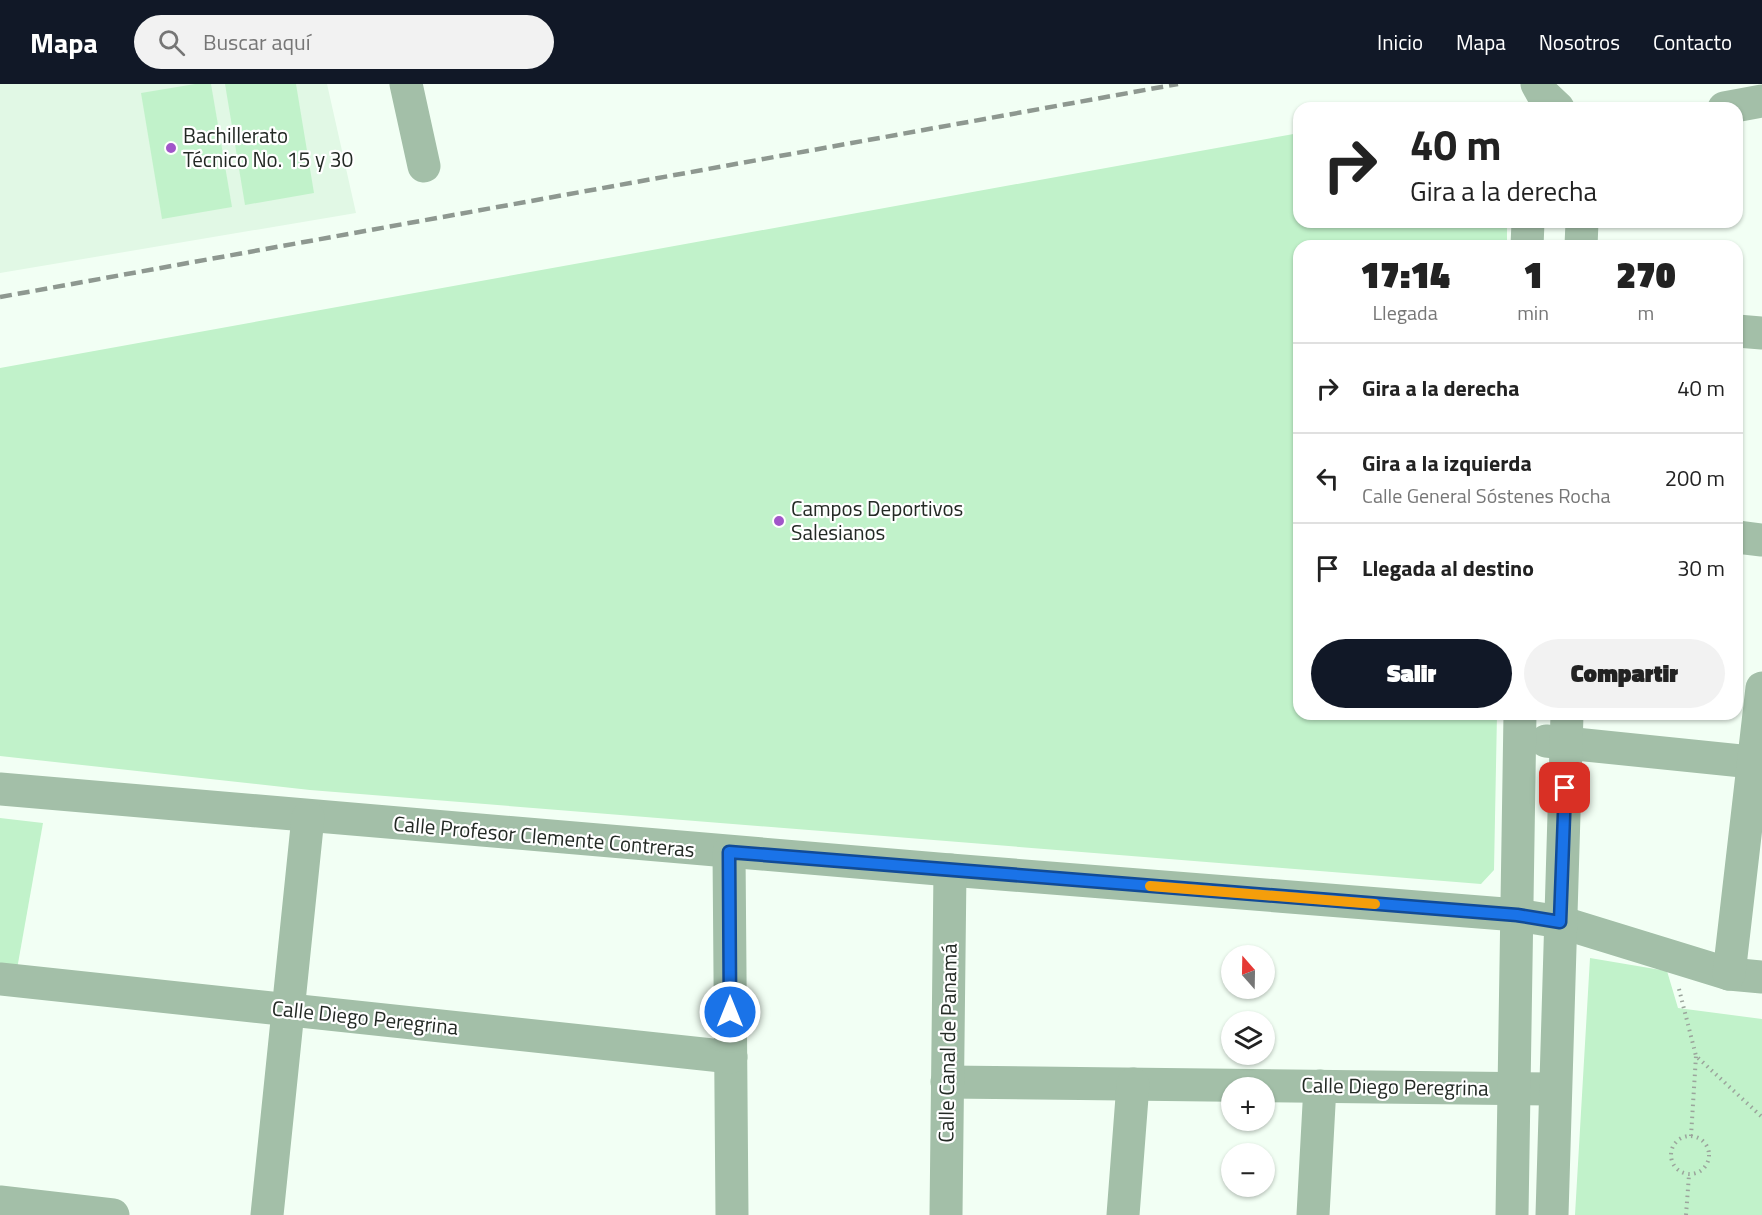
<!DOCTYPE html>
<html lang="es">
<head>
<meta charset="utf-8">
<style>
  body { margin:0; font-family:"Titillium Web",sans-serif; background:#f2f2f2; color:#222; height:100vh; display:flex; flex-direction:column; font-size:22px; white-space:nowrap }
  * { box-sizing:border-box; margin:0 }
  p { font-size:20px; color:#767676 }
  .icon { flex:none; width:33px; height:33px; fill:none; stroke:currentColor; stroke-width:2; stroke-linecap:round; stroke-linejoin:round }
  .map { position:relative; flex:1; overflow:hidden }
  .panel { position:absolute; left:1293px; top:156px; width:450px; height:480px; display:flex; flex-direction:column; background:#fff; border-radius:18px; box-shadow:0 2px 4px #0004 }
  .panel>* { flex:none }
  .hud { position:absolute; left:1293px; top:18px; width:450px; height:126px; border-radius:18px; box-shadow:0 2px 4px #0004; background:#fff; color:#222; overflow:hidden }
  .needle { width:39px; rotate:340deg }
  .fabs { position:absolute; left:1221px; top:861px; display:grid; gap:12px }
  .fabs a { display:grid; place-items:center; width:54px; height:54px; border-radius:50%; background:#fff; box-shadow:0 2px 4px #0004; font-size:30px }
  .pin { position:absolute; display:grid; place-items:center; width:51px; height:51px; color:#fff; margin:-26px; border-radius:12px; box-shadow:0 3px 9px #0006 }
  .me { position:absolute; width:66px; margin:-33px; rotate:0deg; stroke-linejoin:round; filter:drop-shadow(0 0 4px #0008) }
  .turn { display:flex; align-items:center; gap:21px; height:126px; padding:0 18px; font-size:27px }
  .turn .icon { width:78px; height:78px; stroke-width:2.5 }
  .turn b { display:block; font-size:42px; line-height:51px }
  .eta { display:flex; justify-content:space-evenly; align-items:center; height:102px; text-align:center }
  .eta b { font-size:36px; font-weight:800; line-height:42px }
  .cta { display:flex; gap:12px; margin-top:auto; padding:12px 18px }
  .cta a { flex:1; height:69px; border-radius:36px; background:#111827; color:#fff; font-size:24px; font-weight:800; line-height:69px; text-align:center }
  .cta a+a { background:#f2f2f2; color:#222 }
  ul { padding:0; list-style:none }
  li { display:flex; align-items:center; gap:18px; height:90px; padding:0 18px; border-top:2px solid #e0e0e0 }
  li div { flex:1 }
  li b { display:block; font-size:22px }
  li em { font-style:normal }
  header { display:flex; align-items:center; gap:36px; box-sizing:border-box; height:84px; padding:0 30px; background:#111827; color:#fff }
  header strong { font-size:28px }
  nav { display:flex; gap:33px; margin-inline-start:auto; font-size:21px }
  .search { width:420px; height:54px; background:#f2f2f2; display:flex; align-items:center; gap:15px; box-sizing:border-box; padding:0 21px; border-radius:33px; color:#767676; font-size:22px }
  .map>svg:first-child { display:block }
</style>
</head>
<body>
<header>
<strong>Mapa</strong>
<div class="search"><svg class="icon" aria-label="search" viewBox="0 0 24 24"><circle cx="10" cy="10" r="6"/><path d="M15 15l6 6"/></svg>Buscar aquí</div>
<nav><a>Inicio</a><a>Mapa</a><a>Nosotros</a><a>Contacto</a></nav>
</header>
<div class="map">
<svg width="1762" height="1131" viewBox="0 0 1762 1131">
  <rect width="100%" height="100%" fill="#f2fff4"/>
  <polygon fill="#e1f8e5" points="0,0 327,0 356,129 0,189"/>
  <g fill="#c1f2ca">
    <polygon points="195,0 211,0 232,123 162,135 141,9"/>
    <polygon points="225,0 296,0 314,109 245,121"/>
    <polygon points="1299,49 1299,138 1507,138 1507,162 1299,162 1299,630 1497,630 1494,786 1481,800 310,706 0,672 0,284"/>
    <polygon points="0,734 43,739 17,885 0,883"/>
    <polygon points="1590,874 1667,887 1678,924 1762,935 1762,1131 1575,1131"/>
  </g>
  <g fill="none" stroke-linecap="round" stroke-linejoin="round">
    <g stroke="#9ba59c" stroke-width="4" stroke-dasharray="1.5 4.5" stroke-linecap="butt">
      <polyline points="1679,905 1696,972 1762,1033"/>
      <circle cx="1690" cy="1071" r="19"/>
      <polyline points="1691,1052 1696,972"/>
      <polyline points="1686,1131 1689,1091"/>
    </g>
    <g stroke="#a3bfa8" stroke-width="33">
      <polyline points="406,0 424,82"/>
      <polyline points="1537,0 1542,9 1558,24"/>
      <polyline points="1724,24 1762,17"/>
      <polyline points="1527,162 1528,138"/>
      <polyline points="1581,162 1582,138"/>
      <polyline points="1737,247 1762,249"/>
      <polyline points="1737,453 1762,456"/>
      <polyline points="1546,657 1762,679"/>
      <polyline points="0,705 950,786 1517,831 1560,838 1729,890 1762,893"/>
      <polyline points="729,768 732,1131"/>
      <polyline points="1729,890 1762,604"/>
      <polyline points="0,895 731,973"/>
      <polyline points="947,998 1555,1005"/>
      <polyline points="0,1118 113,1131"/>
      <polyline points="267,1131 308,733"/>
      <polyline points="946,1131 950,786"/>
      <polyline points="1123,1131 1133,1000"/>
      <polyline points="1313,1131 1320,1002"/>
      <polyline points="1512,1131 1520,630"/>
      <polyline points="1552,1131 1567,630"/>
    </g>
    <polyline stroke="#8e9890" stroke-width="4.5" stroke-dasharray="12 6" stroke-linecap="butt" points="0,213 1178,0"/>
  </g>
  <g fill="none" stroke-linecap="round" stroke-linejoin="round">
    <g stroke="#114b97" stroke-width="15">
      <polyline id="route" points="730,928 729,768 1517,831 1560,838 1565,704"/>
    </g>
    <use href="#route" stroke="#1a73e8" stroke-width="10"/>
    <polyline stroke="#f59e0b" stroke-width="10" points="1150,802 1375,820"/>
  </g>
  <g fill="#a156c9" stroke="#fff" stroke-width="2">
    <circle cx="171" cy="64" r="6"/>
    <circle cx="779" cy="437" r="6"/>
  </g>
  <g text-anchor="middle" stroke-width="4.5" stroke-linejoin="round" paint-order="stroke">
    <g font-size="21" fill="#232924" stroke="#fff" text-anchor="start">
      <text x="183" y="59">Bachillerato<tspan x="183" dy="24">Técnico No. 15 y 30</tspan></text>
      <text x="791" y="432">Campos Deportivos<tspan x="791" dy="24">Salesianos</tspan></text>
    </g>
    <g font-size="21" fill="#232924" stroke="#fff">
      <text transform="translate(544 753) rotate(5)" y="7">Calle Profesor Clemente Contreras</text>
      <text transform="translate(365 934) rotate(6)" y="7">Calle Diego Peregrina</text>
      <text transform="translate(948 959) rotate(-89)" y="7">Calle Canal de Panamá</text>
      <text transform="translate(1395 1003) rotate(1)" y="7">Calle Diego Peregrina</text>
    </g>
  </g>
</svg>
<div class="fabs">
<a><svg class="needle" viewBox="-14 -14 28 28"><path d="M0-13l5 13h-10z" fill="#e53935"/><path d="M0 13l5-13h-10z" fill="#767676"/></svg></a>
<a><svg class="icon" aria-label="layers" viewBox="0 0 24 24"><path d="M12 4l9 5-9 5-9-5zM3 14l9 5 9-5"/></svg></a>
<a>+</a>
<a>−</a>
</div>
<div class="pin" style="left:1565px;top:704px;background:#d93025"><svg class="icon" aria-label="arrive" viewBox="0 0 24 24"><path d="M6 21V4h12l-3 4 3 4H6"/></svg></div>
<svg class="me" style="left:730px;top:928px" viewBox="-20 -20 40 40"><circle r="17" fill="#1a73e8" stroke="#fff" stroke-width="3"/><path d="M0-11L8 9 0 5-8 9z" fill="#fff"/></svg>
<div class="hud">
<div class="turn"><svg class="icon" aria-label="right" viewBox="0 0 24 24"><path d="M7 20v-9h11M14 6l5 5-5 5"/></svg><div><b>40 m</b>Gira a la derecha</div></div>
</div>
<section class="panel">
<div class="eta">
<div><b>17:14</b><p>Llegada</p></div>
<div><b>1</b><p>min</p></div>
<div><b>270</b><p>m</p></div>
</div>
<ul>
<li><svg class="icon" aria-label="right" viewBox="0 0 24 24"><path d="M7 20v-9h11M14 6l5 5-5 5"/></svg><div><b>Gira a la derecha</b></div><em>40 m</em></li>
<li><svg class="icon" aria-label="left" viewBox="0 0 24 24"><path d="M17 20v-9H6M10 6l-5 5 5 5"/></svg><div><b>Gira a la izquierda</b><p>Calle General Sóstenes Rocha</p></div><em>200 m</em></li>
<li><svg class="icon" aria-label="arrive" viewBox="0 0 24 24"><path d="M6 21V4h12l-3 4 3 4H6"/></svg><div><b>Llegada al destino</b></div><em>30 m</em></li>
</ul>
<div class="cta"><a>Salir</a><a>Compartir</a></div>
</section>
</div>
</body>
</html>
